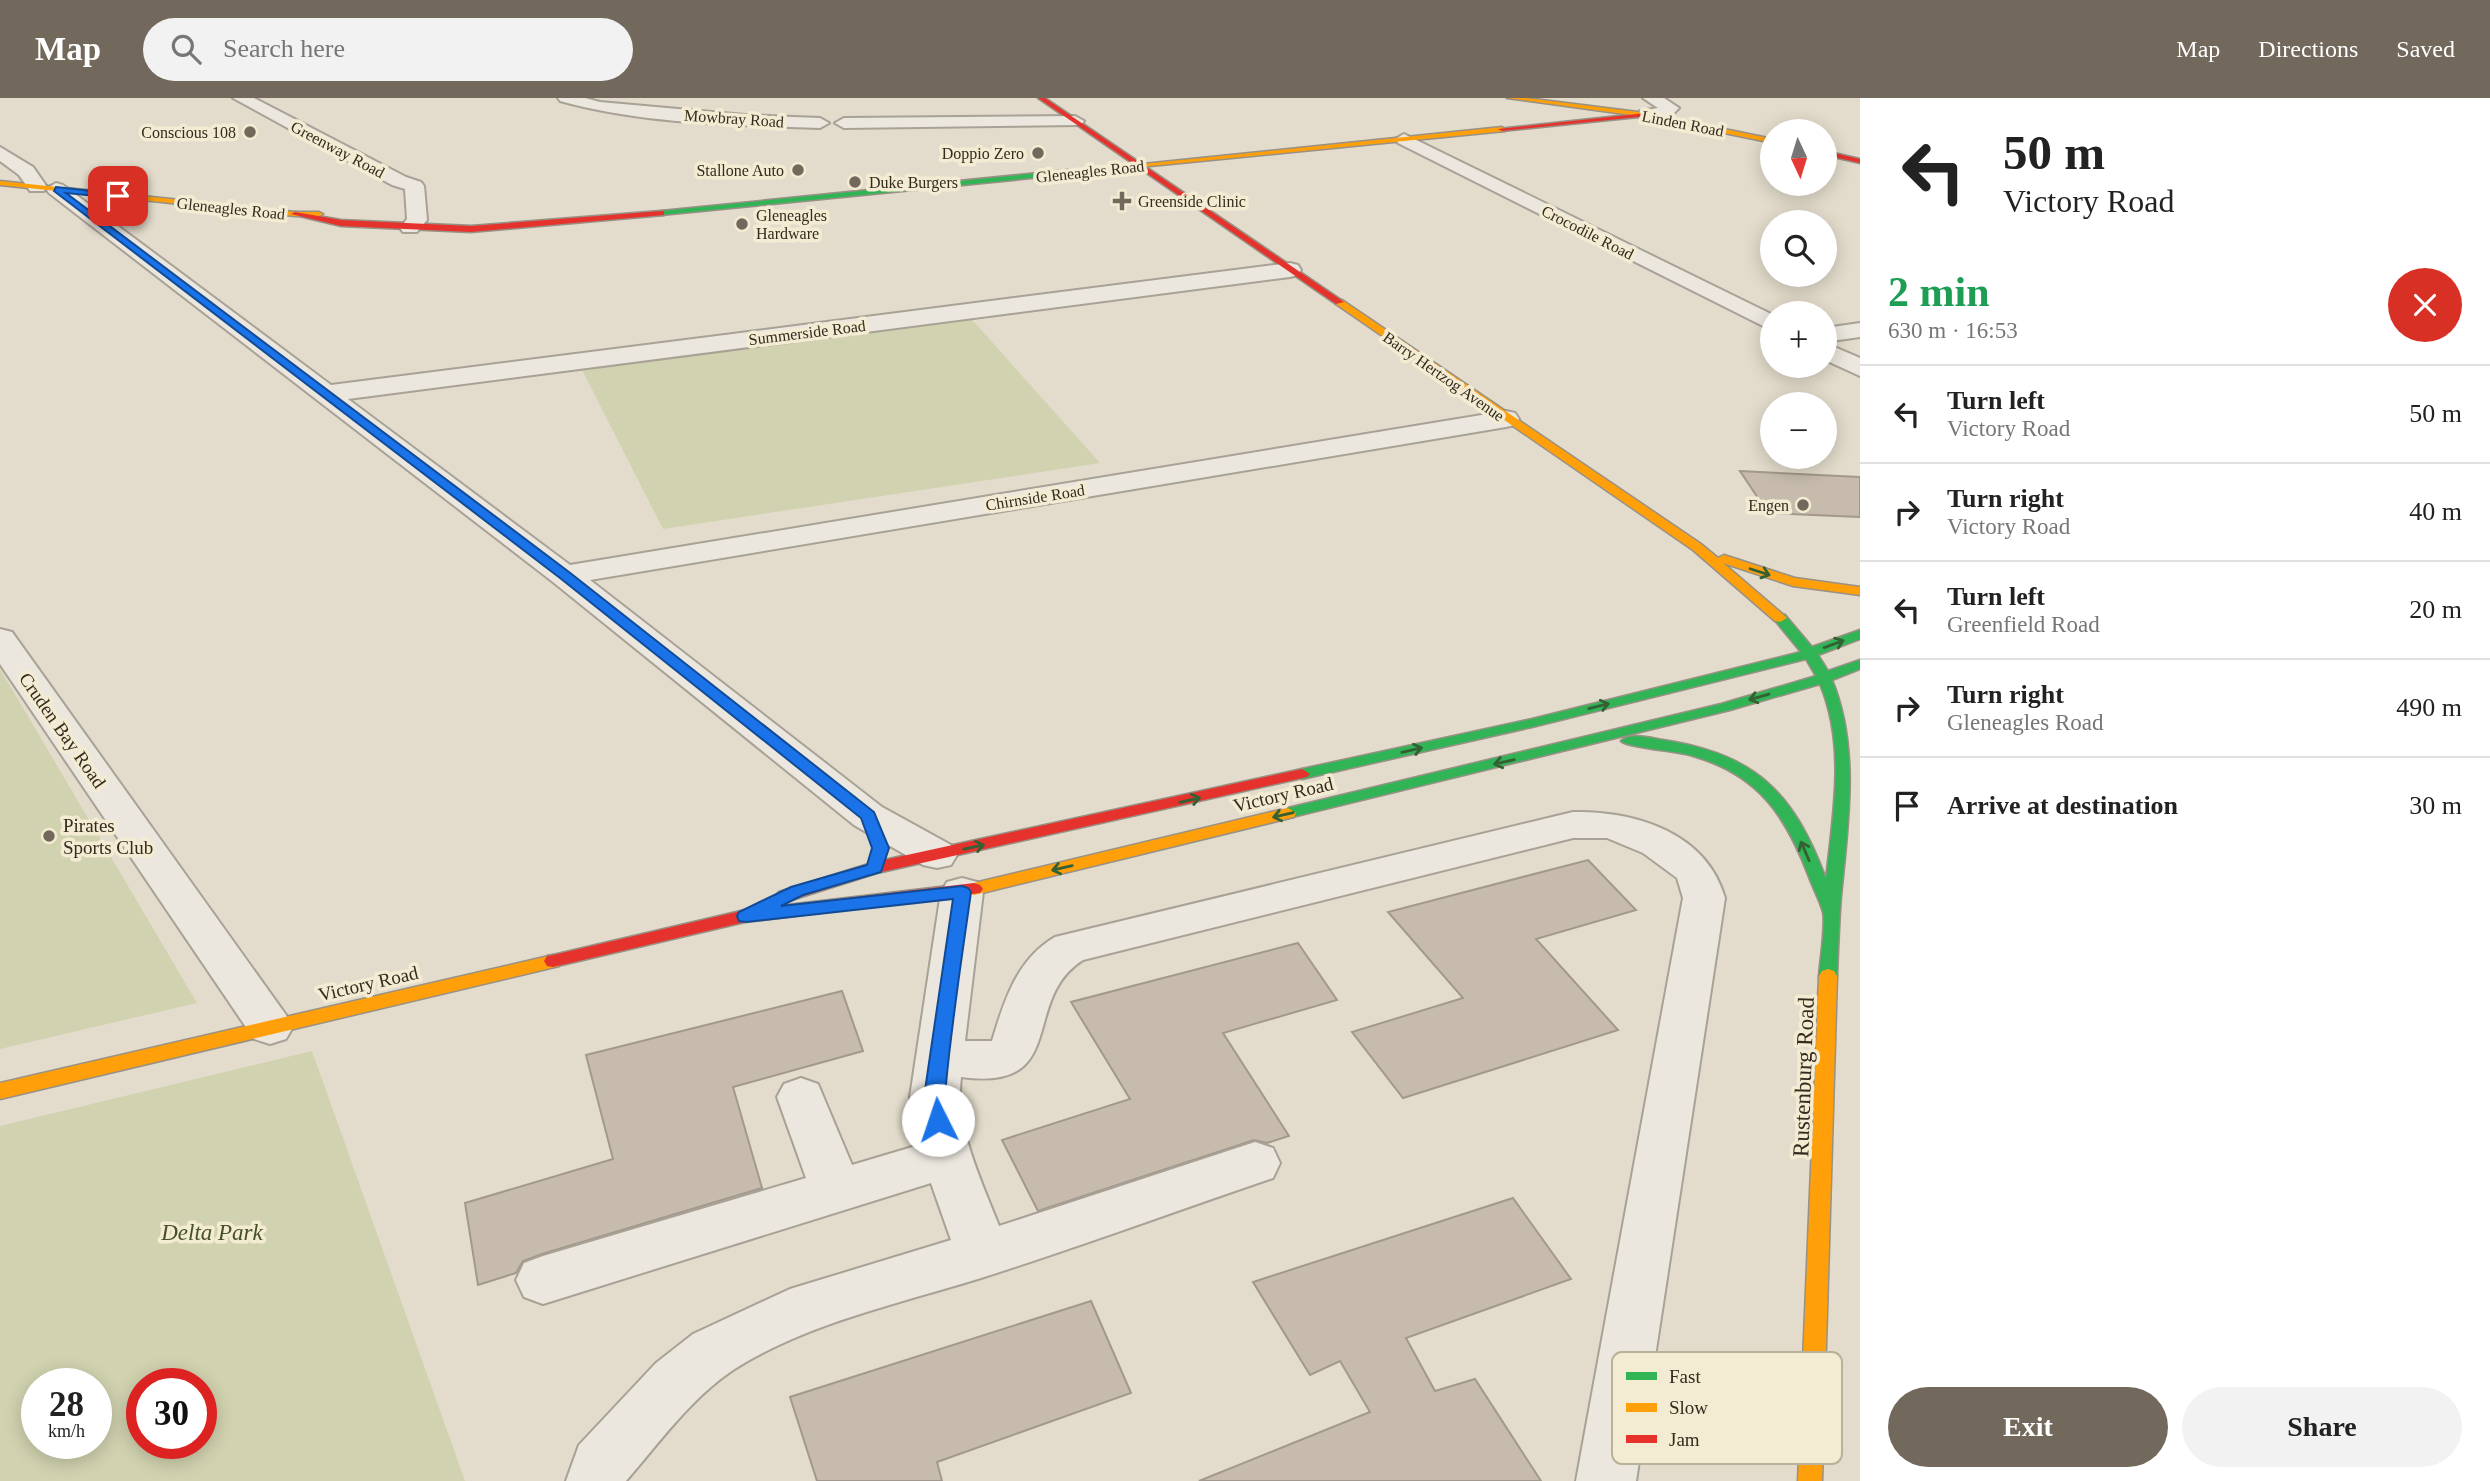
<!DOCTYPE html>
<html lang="en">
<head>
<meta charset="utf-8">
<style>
  body { margin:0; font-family:"Times New Roman",serif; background:#f2f2f2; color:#222; height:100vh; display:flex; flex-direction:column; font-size:26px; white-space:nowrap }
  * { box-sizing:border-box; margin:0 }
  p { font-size:23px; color:#767676 }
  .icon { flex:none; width:38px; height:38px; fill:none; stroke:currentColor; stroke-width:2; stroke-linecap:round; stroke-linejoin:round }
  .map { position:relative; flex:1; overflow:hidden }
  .panel { display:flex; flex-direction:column; background:#fff; width:630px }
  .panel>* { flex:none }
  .hud { background:#fff; color:#222; overflow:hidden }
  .needle { width:46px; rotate:176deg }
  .buttons { position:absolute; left:1760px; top:21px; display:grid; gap:14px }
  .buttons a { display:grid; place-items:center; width:77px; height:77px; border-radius:50%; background:#fff; box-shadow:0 4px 18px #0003; font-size:35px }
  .speed { position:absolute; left:21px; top:1270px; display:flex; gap:14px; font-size:35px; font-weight:700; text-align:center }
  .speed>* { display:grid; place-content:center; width:91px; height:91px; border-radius:50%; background:#fff; box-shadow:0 4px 18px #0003; line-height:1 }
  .speed small { font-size:18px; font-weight:400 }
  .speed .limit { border:10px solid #d22; background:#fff; color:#111 }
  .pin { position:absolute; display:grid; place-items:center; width:60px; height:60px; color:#fff; margin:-30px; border-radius:14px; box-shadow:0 4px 10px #0006 }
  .me { position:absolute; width:77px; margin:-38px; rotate:356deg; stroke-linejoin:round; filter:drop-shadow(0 0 5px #0008) }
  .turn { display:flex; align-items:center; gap:24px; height:147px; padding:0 28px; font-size:32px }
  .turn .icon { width:91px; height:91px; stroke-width:2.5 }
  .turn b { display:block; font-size:49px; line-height:60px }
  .round { display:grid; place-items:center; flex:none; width:74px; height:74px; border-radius:37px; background:#f2f2f2 }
  .head { display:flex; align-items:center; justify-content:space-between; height:119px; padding:0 28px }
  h1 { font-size:42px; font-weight:700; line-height:52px; color:#1e9e55 }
  .primary-button { display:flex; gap:14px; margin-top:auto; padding:14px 28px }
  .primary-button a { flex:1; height:80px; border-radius:42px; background:#72685b; color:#fff; font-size:28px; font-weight:700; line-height:80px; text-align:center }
  .primary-button a+a { background:#f2f2f2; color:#222 }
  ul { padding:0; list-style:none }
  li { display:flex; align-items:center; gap:21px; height:98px; padding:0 28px; border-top:2px solid #e0e0e0 }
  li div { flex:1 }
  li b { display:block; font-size:26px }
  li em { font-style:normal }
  header { display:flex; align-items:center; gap:42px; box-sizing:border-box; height:98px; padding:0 35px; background:#72685b; color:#fff }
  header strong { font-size:33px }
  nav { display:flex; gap:38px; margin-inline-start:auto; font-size:24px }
  .search { width:490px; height:63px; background:#f2f2f2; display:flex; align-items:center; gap:18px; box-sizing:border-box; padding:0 24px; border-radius:38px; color:#767676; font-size:26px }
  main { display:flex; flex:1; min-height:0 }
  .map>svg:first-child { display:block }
</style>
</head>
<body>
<header>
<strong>Map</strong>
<div class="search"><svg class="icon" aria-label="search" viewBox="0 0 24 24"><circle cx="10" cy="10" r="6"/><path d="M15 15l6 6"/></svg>Search here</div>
<nav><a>Map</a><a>Directions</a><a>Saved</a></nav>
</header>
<main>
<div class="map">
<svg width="1860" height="1383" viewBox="0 0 1860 1383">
  <rect width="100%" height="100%" fill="#e3dccc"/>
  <g fill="#d1d2af" fill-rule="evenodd">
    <polygon points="967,216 1100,365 663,431 577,262"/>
    <polygon points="0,571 197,905 0,951"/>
    <path d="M312,953l153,430h-465v-355zM96,1286v60h-59v-60zM201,1286v60h-59v-60z"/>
  </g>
  <g fill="#c6bbad" stroke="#a3988c" stroke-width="2">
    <polygon points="1740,373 1860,379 1860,419 1768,415"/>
    <polygon points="1588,762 1636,812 1536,841 1618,932 1403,1000 1352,934 1463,900 1388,814"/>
    <polygon points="1298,845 1337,902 1223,935 1289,1038 1267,1045 1254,1042 1038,1113 1002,1042 1130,1001 1071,904"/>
    <polygon points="842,893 863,953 733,989 762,1090 542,1156 523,1163 516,1175 478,1187 465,1105 613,1061 586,957"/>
    <polygon points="1513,1100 1571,1181 1406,1240 1435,1293 1475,1281 1541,1383 1199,1383 1370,1314 1340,1263 1310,1277 1253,1184"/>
    <polygon points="1091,1203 1131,1295 937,1364 942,1383 817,1383 790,1299"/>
  </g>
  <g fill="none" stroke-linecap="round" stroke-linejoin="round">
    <g stroke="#a8a196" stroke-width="4">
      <g id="street">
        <polygon points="233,0 254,0 406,79 421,84 424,88 427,122 417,134 403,134 400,130 407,121 405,91 392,87"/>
        <path d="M558,0h27l15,4 145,13 75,3 9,5 -9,5c-86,-3 -177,-4 -260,-27z"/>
        <polygon points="1643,0 1664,0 1679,10 1671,18 1640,21 1638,17 1640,13 1658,10"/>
        <polygon points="1075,18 1084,23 1081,27 844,30 835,25 844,20"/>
        <polygon points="1404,36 1773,217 1773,233 1398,45 1395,41"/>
        <polygon points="0,49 33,69 47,89 44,93 30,93 19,77 0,63"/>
        <polygon points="56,85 63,87 331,287 1290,165 1298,167 1301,172 1298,177 1290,179 348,301 570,467 1506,313 1515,315 1519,321 1515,327 1506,329 590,482 882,709 951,747 957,757 951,767 937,770 923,767 854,727 553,484 49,95 46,91"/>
        <polygon points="1860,225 1860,239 1825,244 1825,230"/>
        <polygon points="1825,245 1860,260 1860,278 1825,262"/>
        <polygon points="0,531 12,534 286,917 293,929 286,941 270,946 254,941 0,566"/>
        <path d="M1573,714c62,-1 133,20 152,86l-89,583h-60l107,-583 -6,-20 -34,-25 -36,-15h-34l-490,122c-64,40 -12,132 -122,117 -6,50 20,103 38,149l256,-84 18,6 7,15 -7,15c-97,33 -194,69 -292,100 -80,25 -177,46 -248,92 -42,28 -74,73 -107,111h-60l13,-36 77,-82 37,-29 97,-45 161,-49 -20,-57 -388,121 -19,-7 -8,-17 8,-17 19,-7 263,-78 -29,-81 7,-13 17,-6 17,6 34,81 67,-20 -9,-48 31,-205 6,-10 15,-4 15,4 6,10 -18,149h27c12,-40 25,-82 63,-104z"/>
      </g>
    </g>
    <g stroke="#989185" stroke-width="3">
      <g id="fast">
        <polygon points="1069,72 1072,76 661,117 657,115 661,113"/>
        <path d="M1780,516l5,1 27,32 48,-17v9l-42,16 10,16 32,-11v9l-28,11c28,67 16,145 9,216 -2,27 -3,53 -4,80l-3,5h-12l-3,-5c1,-15 7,-51 4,-64 -3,-11 -10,-24 -14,-35 -23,-61 -50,-102 -116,-121 -14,-5 -64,-8 -72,-15 9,-9 30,-3 42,-1 93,14 131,53 163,139 7,-65 20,-133 -6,-195l-90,26 -442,108 -8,-5 8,-5 433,-104 95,-28 -10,-17 -274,68 -230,52 -8,-5 8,-5 230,-50 269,-67 -28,-34z"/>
      </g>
    </g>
    <g stroke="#989185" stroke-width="3">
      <g id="slow">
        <polygon points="1507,0 1526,0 1646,15 1773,41 1773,45 1646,19"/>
        <polygon points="1502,29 1505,33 1069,76 1065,74"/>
        <polygon points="0,83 295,114 319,114 323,116 319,118 295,118 0,87"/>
        <polygon points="1336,202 1342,202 1701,446 1718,460 1724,457 1795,480 1860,489 1860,497 1793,488 1723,465 1787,520 1780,524 1775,523 1693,452 1336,206"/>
        <polygon points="1288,710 1296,715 1294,719 974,797 968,795 965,791 968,787 974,785"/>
        <polygon points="553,857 559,858 562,863 559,868 0,1001 0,985"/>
        <polygon points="1828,871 1834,873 1837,878 1822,1383 1798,1383 1819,878 1822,873"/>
      </g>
    </g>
    <g stroke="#989185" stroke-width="3">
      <g id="jam">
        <polygon points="1038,0 1045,0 1344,204 1336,206"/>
        <polygon points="1646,15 1648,18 1502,33 1498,31"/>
        <polygon points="1825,53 1860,61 1860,65 1825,57"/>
        <polygon points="661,113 664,113 664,117 471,134 341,128 291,116 295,114 341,122 471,128"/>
        <polygon points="1302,671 1310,676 1307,679 877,775 785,804 779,802 776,798 779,794 875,764"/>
        <polygon points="974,785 980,787 983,791 980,795 745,824 553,869 547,868 544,863 547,858 553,857 745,812"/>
      </g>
    </g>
    <use href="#street" fill="#ebe7de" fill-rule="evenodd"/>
    <use href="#fast" fill="#30b455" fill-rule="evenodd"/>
    <use href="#slow" fill="#ff9f0a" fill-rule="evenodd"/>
    <use href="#jam" fill="#e5322d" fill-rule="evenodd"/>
  </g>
  <defs><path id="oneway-shaft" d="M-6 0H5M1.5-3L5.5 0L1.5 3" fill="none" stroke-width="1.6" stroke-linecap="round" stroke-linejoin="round" transform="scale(1.75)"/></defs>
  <g stroke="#336134">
    <use href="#oneway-shaft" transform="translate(1760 474) rotate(18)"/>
    <use href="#oneway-shaft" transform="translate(1834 546) rotate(-20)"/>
    <use href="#oneway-shaft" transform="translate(1759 599) rotate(164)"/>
    <use href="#oneway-shaft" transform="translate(1599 608) rotate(-14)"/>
    <use href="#oneway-shaft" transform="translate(1412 652) rotate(-13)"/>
    <use href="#oneway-shaft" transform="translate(1504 664) rotate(167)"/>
    <use href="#oneway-shaft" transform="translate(1190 702) rotate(-13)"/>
    <use href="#oneway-shaft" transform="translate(1283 717) rotate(167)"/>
    <use href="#oneway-shaft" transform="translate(974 749) rotate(-12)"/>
    <use href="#oneway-shaft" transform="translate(1805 753) rotate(-113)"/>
    <use href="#oneway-shaft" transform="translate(1062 770) rotate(167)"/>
  </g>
  <path fill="#1a73e8" stroke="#114b97" stroke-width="2" d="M56,89l64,7 -2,4 -52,-5 503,379 305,240 15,36 -8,24 -78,23 -22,11 181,-20 6,2 3,4c-9,64 -19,128 -25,192 -2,13 5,31 -1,42l-7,2 -7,-2 -7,-29 29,-198 -207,23 -7,-1 -2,-5 2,-4 52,-25 76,-22 5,-17 -11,-30 -301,-240 -506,-387z"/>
  <g fill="#72685b" stroke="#f3ebd2" stroke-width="2.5">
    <circle cx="250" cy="34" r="7"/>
    <circle cx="1038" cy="55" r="7"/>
    <circle cx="798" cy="72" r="7"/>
    <circle cx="855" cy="84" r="7"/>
    <path d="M1118.5 92.5h7v7h7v7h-7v7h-7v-7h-7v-7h7z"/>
    <circle cx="742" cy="126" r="7"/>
    <circle cx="1803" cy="407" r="7"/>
    <circle cx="49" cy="738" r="7"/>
  </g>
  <g text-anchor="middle" stroke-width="7" stroke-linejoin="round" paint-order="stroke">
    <g font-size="16" fill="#352a1e" stroke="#f3ebd2">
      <text transform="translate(734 20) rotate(4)" y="6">Mowbray Road</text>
      <text transform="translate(1683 25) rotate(11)" y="6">Linden Road</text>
      <text transform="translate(338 51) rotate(28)" y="6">Greenway Road</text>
      <text transform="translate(1090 73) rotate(-6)" y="6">Gleneagles Road</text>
      <text transform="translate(231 110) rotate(6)" y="6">Gleneagles Road</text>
      <text transform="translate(1588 134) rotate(27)" y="6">Crocodile Road</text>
      <text transform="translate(807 234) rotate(-7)" y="6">Summerside Road</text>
      <text transform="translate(1444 278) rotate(35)" y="6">Barry Hertzog Avenue</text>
      <text transform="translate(1035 399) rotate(-9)" y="6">Chirnside Road</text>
    </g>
    <g font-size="16" fill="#352a1e" stroke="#f3ebd2" text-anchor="end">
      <text x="236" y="40">Conscious 108</text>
      <text x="1024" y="61">Doppio Zero</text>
      <text x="784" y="78">Stallone Auto</text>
      <text x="869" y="90" text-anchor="start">Duke Burgers</text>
      <text x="1138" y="109" text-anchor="start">Greenside Clinic</text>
      <text x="756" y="123" text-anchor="start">Gleneagles<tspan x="756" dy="18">Hardware</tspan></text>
      <text x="1789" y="413">Engen</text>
    </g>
    <g font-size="19" fill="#352a1e" stroke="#f3ebd2">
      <text transform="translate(63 632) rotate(55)" y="7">Cruden Bay Road</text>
      <text transform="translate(1283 696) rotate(-13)" y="7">Victory Road</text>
      <text transform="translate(368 885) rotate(-13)" y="7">Victory Road</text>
    </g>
    <g font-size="19" fill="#352a1e" stroke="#f3ebd2" text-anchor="start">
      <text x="63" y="734">Pirates<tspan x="63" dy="22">Sports Club</tspan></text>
    </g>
    <g font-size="23" fill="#352a1e" stroke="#f3ebd2">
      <text transform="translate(1803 979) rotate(-88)" y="8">Rustenburg Road</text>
    </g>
    <g font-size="23" font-style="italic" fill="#455126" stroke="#f3ebd2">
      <text x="212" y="1142">Delta Park</text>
    </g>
  </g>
  <rect x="1612" y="1254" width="230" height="112" rx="10" fill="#f3ebd2" stroke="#bab19c" stroke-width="2"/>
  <rect x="1626" y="1274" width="31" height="8" fill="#30b455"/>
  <rect x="1626" y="1305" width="31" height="9" fill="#ff9f0a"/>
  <rect x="1626" y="1337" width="31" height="8" fill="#e5322d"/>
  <g font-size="19" fill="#352a1e">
    <text x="1669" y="1285">Fast</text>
    <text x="1669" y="1316">Slow</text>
    <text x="1669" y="1348">Jam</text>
  </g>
</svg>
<div class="buttons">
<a><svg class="needle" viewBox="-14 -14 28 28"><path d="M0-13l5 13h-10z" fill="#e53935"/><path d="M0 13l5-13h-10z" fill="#767676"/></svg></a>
<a><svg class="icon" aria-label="search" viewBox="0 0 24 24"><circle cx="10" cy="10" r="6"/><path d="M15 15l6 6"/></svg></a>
<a>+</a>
<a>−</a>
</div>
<div class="speed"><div>28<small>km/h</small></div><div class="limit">30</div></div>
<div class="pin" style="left:118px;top:98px;background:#d93025"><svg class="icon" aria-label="arrive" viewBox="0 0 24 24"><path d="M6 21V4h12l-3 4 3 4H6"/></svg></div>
<svg class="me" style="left:938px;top:1022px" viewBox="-20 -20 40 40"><circle r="19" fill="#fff"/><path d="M0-13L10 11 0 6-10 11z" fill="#1a73e8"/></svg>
</div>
<section class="panel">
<div class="hud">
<div class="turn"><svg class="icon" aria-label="left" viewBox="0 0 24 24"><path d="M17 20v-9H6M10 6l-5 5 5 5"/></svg><div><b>50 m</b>Victory Road</div></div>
</div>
<div class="head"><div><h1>2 min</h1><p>630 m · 16:53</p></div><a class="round" style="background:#d93025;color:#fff"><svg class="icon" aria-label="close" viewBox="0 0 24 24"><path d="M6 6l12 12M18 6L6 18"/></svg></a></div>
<ul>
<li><svg class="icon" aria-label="left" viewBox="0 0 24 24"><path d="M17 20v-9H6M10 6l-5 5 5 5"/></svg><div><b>Turn left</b><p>Victory Road</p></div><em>50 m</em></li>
<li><svg class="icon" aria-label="right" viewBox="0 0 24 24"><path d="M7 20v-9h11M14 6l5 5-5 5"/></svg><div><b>Turn right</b><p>Victory Road</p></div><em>40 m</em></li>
<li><svg class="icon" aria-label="left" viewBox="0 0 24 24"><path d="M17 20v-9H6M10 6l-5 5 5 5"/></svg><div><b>Turn left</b><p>Greenfield Road</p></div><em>20 m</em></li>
<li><svg class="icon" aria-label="right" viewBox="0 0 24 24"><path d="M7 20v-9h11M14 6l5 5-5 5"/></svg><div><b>Turn right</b><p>Gleneagles Road</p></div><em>490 m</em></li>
<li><svg class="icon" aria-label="arrive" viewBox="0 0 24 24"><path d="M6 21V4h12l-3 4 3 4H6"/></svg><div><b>Arrive at destination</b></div><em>30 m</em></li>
</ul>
<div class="primary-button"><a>Exit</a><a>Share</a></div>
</section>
</main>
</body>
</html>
